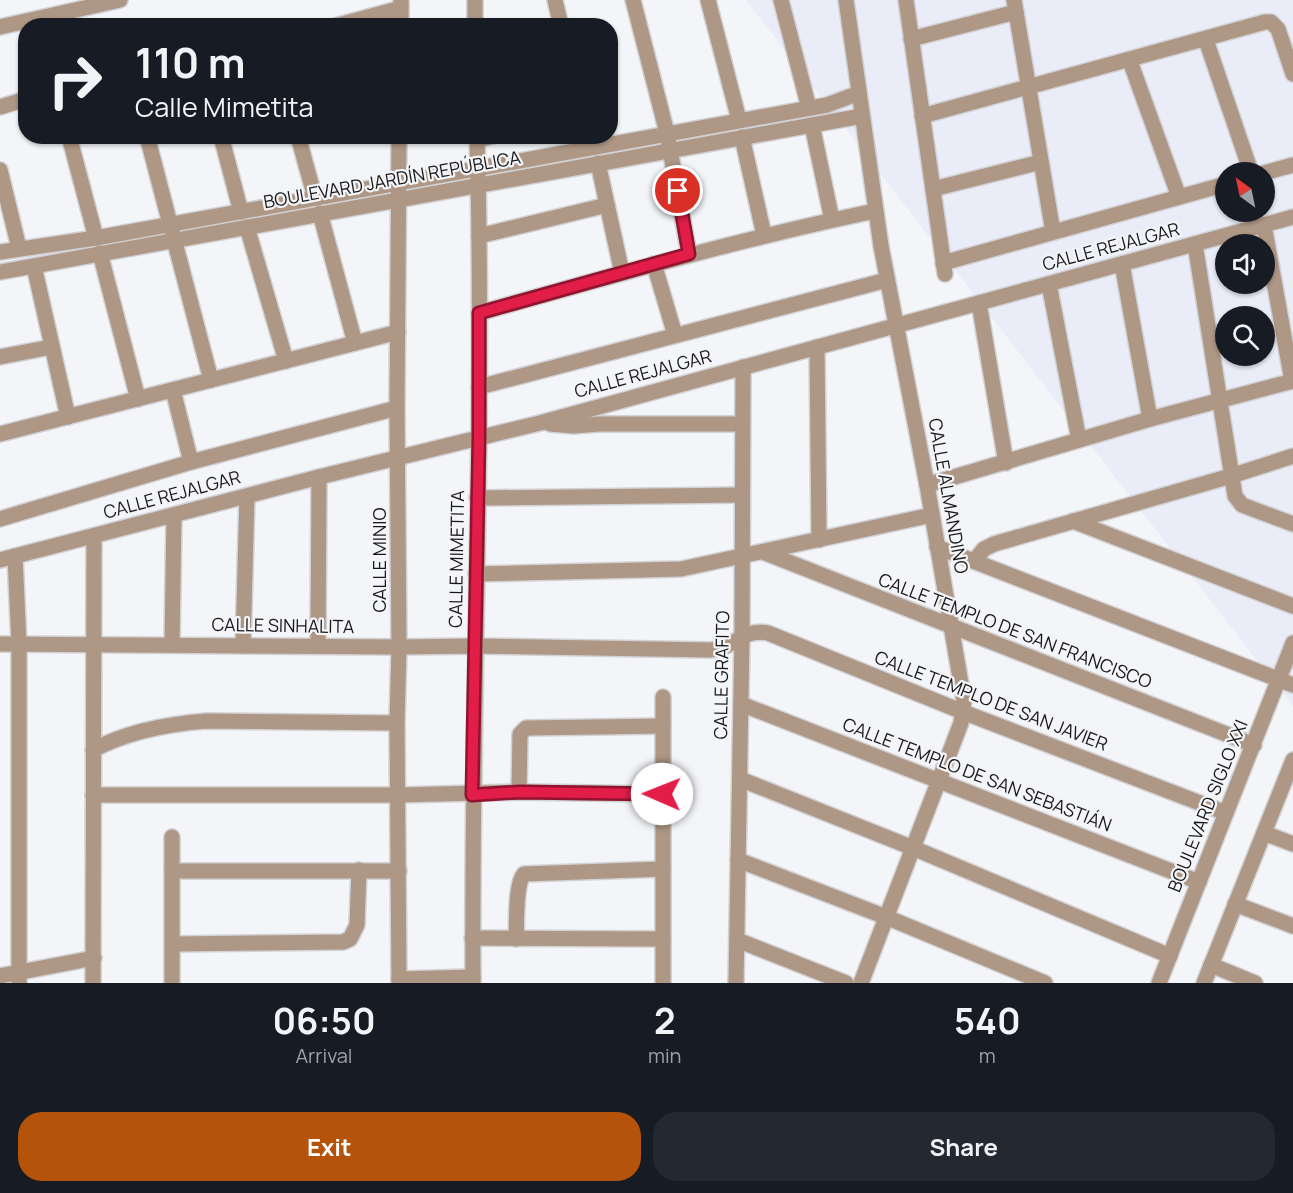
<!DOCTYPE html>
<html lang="en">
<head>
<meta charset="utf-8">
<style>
  body { margin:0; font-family:Manrope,sans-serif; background:#242831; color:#f1f3f6; height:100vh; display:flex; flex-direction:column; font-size:22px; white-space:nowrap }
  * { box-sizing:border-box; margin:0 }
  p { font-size:20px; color:#9ea1a6 }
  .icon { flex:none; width:33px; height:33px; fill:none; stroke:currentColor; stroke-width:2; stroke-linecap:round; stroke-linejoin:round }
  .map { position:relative; height:983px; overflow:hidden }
  .drawer { display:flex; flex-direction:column; background:#171b24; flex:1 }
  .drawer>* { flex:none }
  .banner { position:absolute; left:18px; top:18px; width:600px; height:126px; border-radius:24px; box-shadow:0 2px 4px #0004; background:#171b24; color:#f1f3f6; overflow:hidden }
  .needle { width:39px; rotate:327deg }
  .controls { position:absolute; left:1215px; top:162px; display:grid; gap:12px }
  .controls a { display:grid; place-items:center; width:60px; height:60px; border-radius:50%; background:#171b24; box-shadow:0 2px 4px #0004; font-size:30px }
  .pin { position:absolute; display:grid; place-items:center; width:51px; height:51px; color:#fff; margin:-26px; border:3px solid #fff; border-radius:50%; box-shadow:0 2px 6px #0007 }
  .me { position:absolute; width:66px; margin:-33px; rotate:271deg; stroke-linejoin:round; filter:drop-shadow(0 0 4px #0008) }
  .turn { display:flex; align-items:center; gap:21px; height:126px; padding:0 18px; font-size:27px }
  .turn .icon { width:78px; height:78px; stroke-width:2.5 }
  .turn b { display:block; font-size:42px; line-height:51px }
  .eta { display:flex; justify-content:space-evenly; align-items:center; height:102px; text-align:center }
  .eta b { font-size:36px; font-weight:700; line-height:42px }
  .action { display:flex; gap:12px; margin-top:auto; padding:12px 18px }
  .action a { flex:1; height:69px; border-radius:24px; background:#b45309; color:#fff; font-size:24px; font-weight:700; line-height:69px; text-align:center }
  .action a+a { background:#242831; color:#f1f3f6 }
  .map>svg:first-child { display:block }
</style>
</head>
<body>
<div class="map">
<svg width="1293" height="983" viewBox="0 0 1293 983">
  <rect width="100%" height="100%" fill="#f4f5f9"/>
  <path fill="#eaecf8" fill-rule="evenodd" d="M746,0h547v707zM1226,172h38v40h-38zM1226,244h38v40h-38zM1226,316h38v40h-38z"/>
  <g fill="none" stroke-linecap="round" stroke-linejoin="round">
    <g stroke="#d1d2d5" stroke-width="18">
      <g id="minor">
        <polyline points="475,0 475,26"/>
        <polyline points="555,0 561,26"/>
        <polyline points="633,0 667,133 689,254"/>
        <polyline points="708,0 739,120"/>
        <polyline points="781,0 809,108"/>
        <polyline points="846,0 881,246 927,485 964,701 961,723 861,983"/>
        <polyline points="906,0 945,274"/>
        <polyline points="1014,0 1053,232"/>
        <polyline points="335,26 401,8"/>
        <polyline points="401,26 401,0"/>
        <polyline points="0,27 120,0"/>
        <polyline points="911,39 1016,12"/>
        <polyline points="1206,40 1251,172"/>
        <polyline points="1130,61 1179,197"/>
        <polyline points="0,107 26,99"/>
        <polyline points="922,116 1265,22 1271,22 1278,29 1293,74"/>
        <polyline points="812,125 832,220"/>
        <polyline points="69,136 96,238"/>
        <polyline points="147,136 211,380"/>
        <polyline points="221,136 241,212"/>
        <polyline points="298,136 315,198"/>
        <polyline points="399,136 397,408 399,647 397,723 399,983"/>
        <polyline points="742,137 764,235"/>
        <polyline points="477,140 493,136"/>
        <polyline points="598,163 622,273"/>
        <polyline points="0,170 19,248"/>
        <polyline points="1264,173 1293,165"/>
        <polyline points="933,189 1041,162"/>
        <polyline points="320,213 355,343"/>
        <polyline points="1264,225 1292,381"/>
        <polyline points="247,227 286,361"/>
        <polyline points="479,236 607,205"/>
        <polyline points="1195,244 1235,496 1242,505 1293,524"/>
        <polyline points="0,252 96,238 827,105 859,93"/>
        <polyline points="100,253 138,399"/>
        <polyline points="943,263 1226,184"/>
        <polyline points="654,264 675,335"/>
        <polyline points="1122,264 1150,419"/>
        <polyline points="34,266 68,417"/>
        <polyline points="0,272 862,116"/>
        <polyline points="1049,284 1079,440"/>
        <polyline points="979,303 1006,463"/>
        <path d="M479,313c132,-37 262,-74 396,-102"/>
        <polyline points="817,347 819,540"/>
        <polyline points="0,357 51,347"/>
        <polyline points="479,387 887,280"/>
        <polyline points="173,390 191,462"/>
        <polyline points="550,424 574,426 599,424 742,424"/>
        <polyline points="0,434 398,332"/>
        <polyline points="927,485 1150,419 1293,381"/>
        <polyline points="477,498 741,495"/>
        <polyline points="0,519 191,462 397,408"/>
        <polyline points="1073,521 1293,606"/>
        <polyline points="937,547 1293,685"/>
        <polyline points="763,552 1254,745"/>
        <polyline points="15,556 19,644 19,983"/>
        <polyline points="0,560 319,477 540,423 1293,217"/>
        <polyline points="975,560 984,549 994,544 1231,476 1293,456"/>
        <polyline points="476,574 681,569 932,515"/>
        <path d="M0,644l399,3 76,-1 235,4c26,-2 32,-22 58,-17l195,79 263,101"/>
        <polyline points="172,645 174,515"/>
        <polyline points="243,646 247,496"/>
        <polyline points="318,646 319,477"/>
        <polyline points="663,697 663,983"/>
        <polyline points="741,704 1199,882"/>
        <path d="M93,750c33,-18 75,-26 113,-29l191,2"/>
        <polyline points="740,779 913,848 1170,956"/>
        <polyline points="519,792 520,734 526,728 663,726"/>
        <polyline points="93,795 398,795 519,792 662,794"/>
        <polyline points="1264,833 1293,844"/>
        <polyline points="172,837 172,983"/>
        <polyline points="738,860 886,917 1045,983"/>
        <polyline points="172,871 399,871"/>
        <polyline points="1235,904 1293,926"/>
        <polyline points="472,938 663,939"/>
        <path d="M516,939c1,-15 -1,-55 8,-65l139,-5"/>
        <polyline points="737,940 846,983"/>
        <polyline points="173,944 343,942 350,939 357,925 359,870"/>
        <polyline points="1211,965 1255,983"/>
        <polyline points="0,976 94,958"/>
        <polyline points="399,979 473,977"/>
        <polyline points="93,983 94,536"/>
        <path d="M473,983c-2,-282 12,-564 4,-847"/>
        <polyline points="736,983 742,636 743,367"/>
        <polyline points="1159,983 1293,643"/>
        <polyline points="1204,983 1293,760"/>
      </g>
    </g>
    <use href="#minor" stroke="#ae9784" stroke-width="15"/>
  </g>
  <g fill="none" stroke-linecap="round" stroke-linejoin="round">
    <g stroke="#92132f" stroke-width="15">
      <polyline id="route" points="662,794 519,792 472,795 479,437 479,313 689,254 678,191"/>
    </g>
    <use href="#route" stroke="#e11d48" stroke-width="10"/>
  </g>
  <g text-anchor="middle" stroke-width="4.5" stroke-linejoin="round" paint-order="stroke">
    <g font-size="18" fill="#181819" stroke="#f4f5f9">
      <text transform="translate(392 180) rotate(-10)" y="6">BOULEVARD JARDÍN REPÚBLICA</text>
      <text transform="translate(1111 247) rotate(-15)" y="6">CALLE REJALGAR</text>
      <text transform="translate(643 374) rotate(-15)" y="6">CALLE REJALGAR</text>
      <text transform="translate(172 495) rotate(-15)" y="6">CALLE REJALGAR</text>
      <text transform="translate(948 496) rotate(80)" y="6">CALLE ALMANDINO</text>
      <text transform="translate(457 559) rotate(-89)" y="6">CALLE MIMETITA</text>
      <text transform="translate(380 560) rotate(-90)" y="6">CALLE MINIO</text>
      <text transform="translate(283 626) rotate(1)" y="6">CALLE SINHALITA</text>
      <text transform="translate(1015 631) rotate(21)" y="6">CALLE TEMPLO DE SAN FRANCISCO</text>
      <text transform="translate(722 675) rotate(-89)" y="6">CALLE GRAFITO</text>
      <text transform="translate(991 701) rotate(21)" y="6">CALLE TEMPLO DE SAN JAVIER</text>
      <text transform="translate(977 775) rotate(21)" y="6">CALLE TEMPLO DE SAN SEBASTIÁN</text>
      <text transform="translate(1208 806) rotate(-68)" y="6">BOULEVARD SIGLO XXI</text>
    </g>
  </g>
</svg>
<div class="controls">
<a><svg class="needle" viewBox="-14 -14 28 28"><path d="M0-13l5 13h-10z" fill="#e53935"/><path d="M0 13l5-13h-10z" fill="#9ea1a6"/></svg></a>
<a><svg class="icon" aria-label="sound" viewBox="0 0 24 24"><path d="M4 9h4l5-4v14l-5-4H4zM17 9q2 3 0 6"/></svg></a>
<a><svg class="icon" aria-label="search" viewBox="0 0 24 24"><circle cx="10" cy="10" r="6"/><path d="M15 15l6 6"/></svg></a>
</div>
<div class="pin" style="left:678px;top:191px;background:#d93025"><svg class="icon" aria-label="arrive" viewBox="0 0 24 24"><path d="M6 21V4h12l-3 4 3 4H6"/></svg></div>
<svg class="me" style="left:662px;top:794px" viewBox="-20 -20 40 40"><circle r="19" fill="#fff"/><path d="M0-13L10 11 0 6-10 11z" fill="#e11d48"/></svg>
<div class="banner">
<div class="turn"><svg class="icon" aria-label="right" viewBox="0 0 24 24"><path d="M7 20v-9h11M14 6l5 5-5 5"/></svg><div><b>110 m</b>Calle Mimetita</div></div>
</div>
</div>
<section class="drawer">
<div class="eta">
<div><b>06:50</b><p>Arrival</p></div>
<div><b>2</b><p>min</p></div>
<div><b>540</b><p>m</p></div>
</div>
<div class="action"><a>Exit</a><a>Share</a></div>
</section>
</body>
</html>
